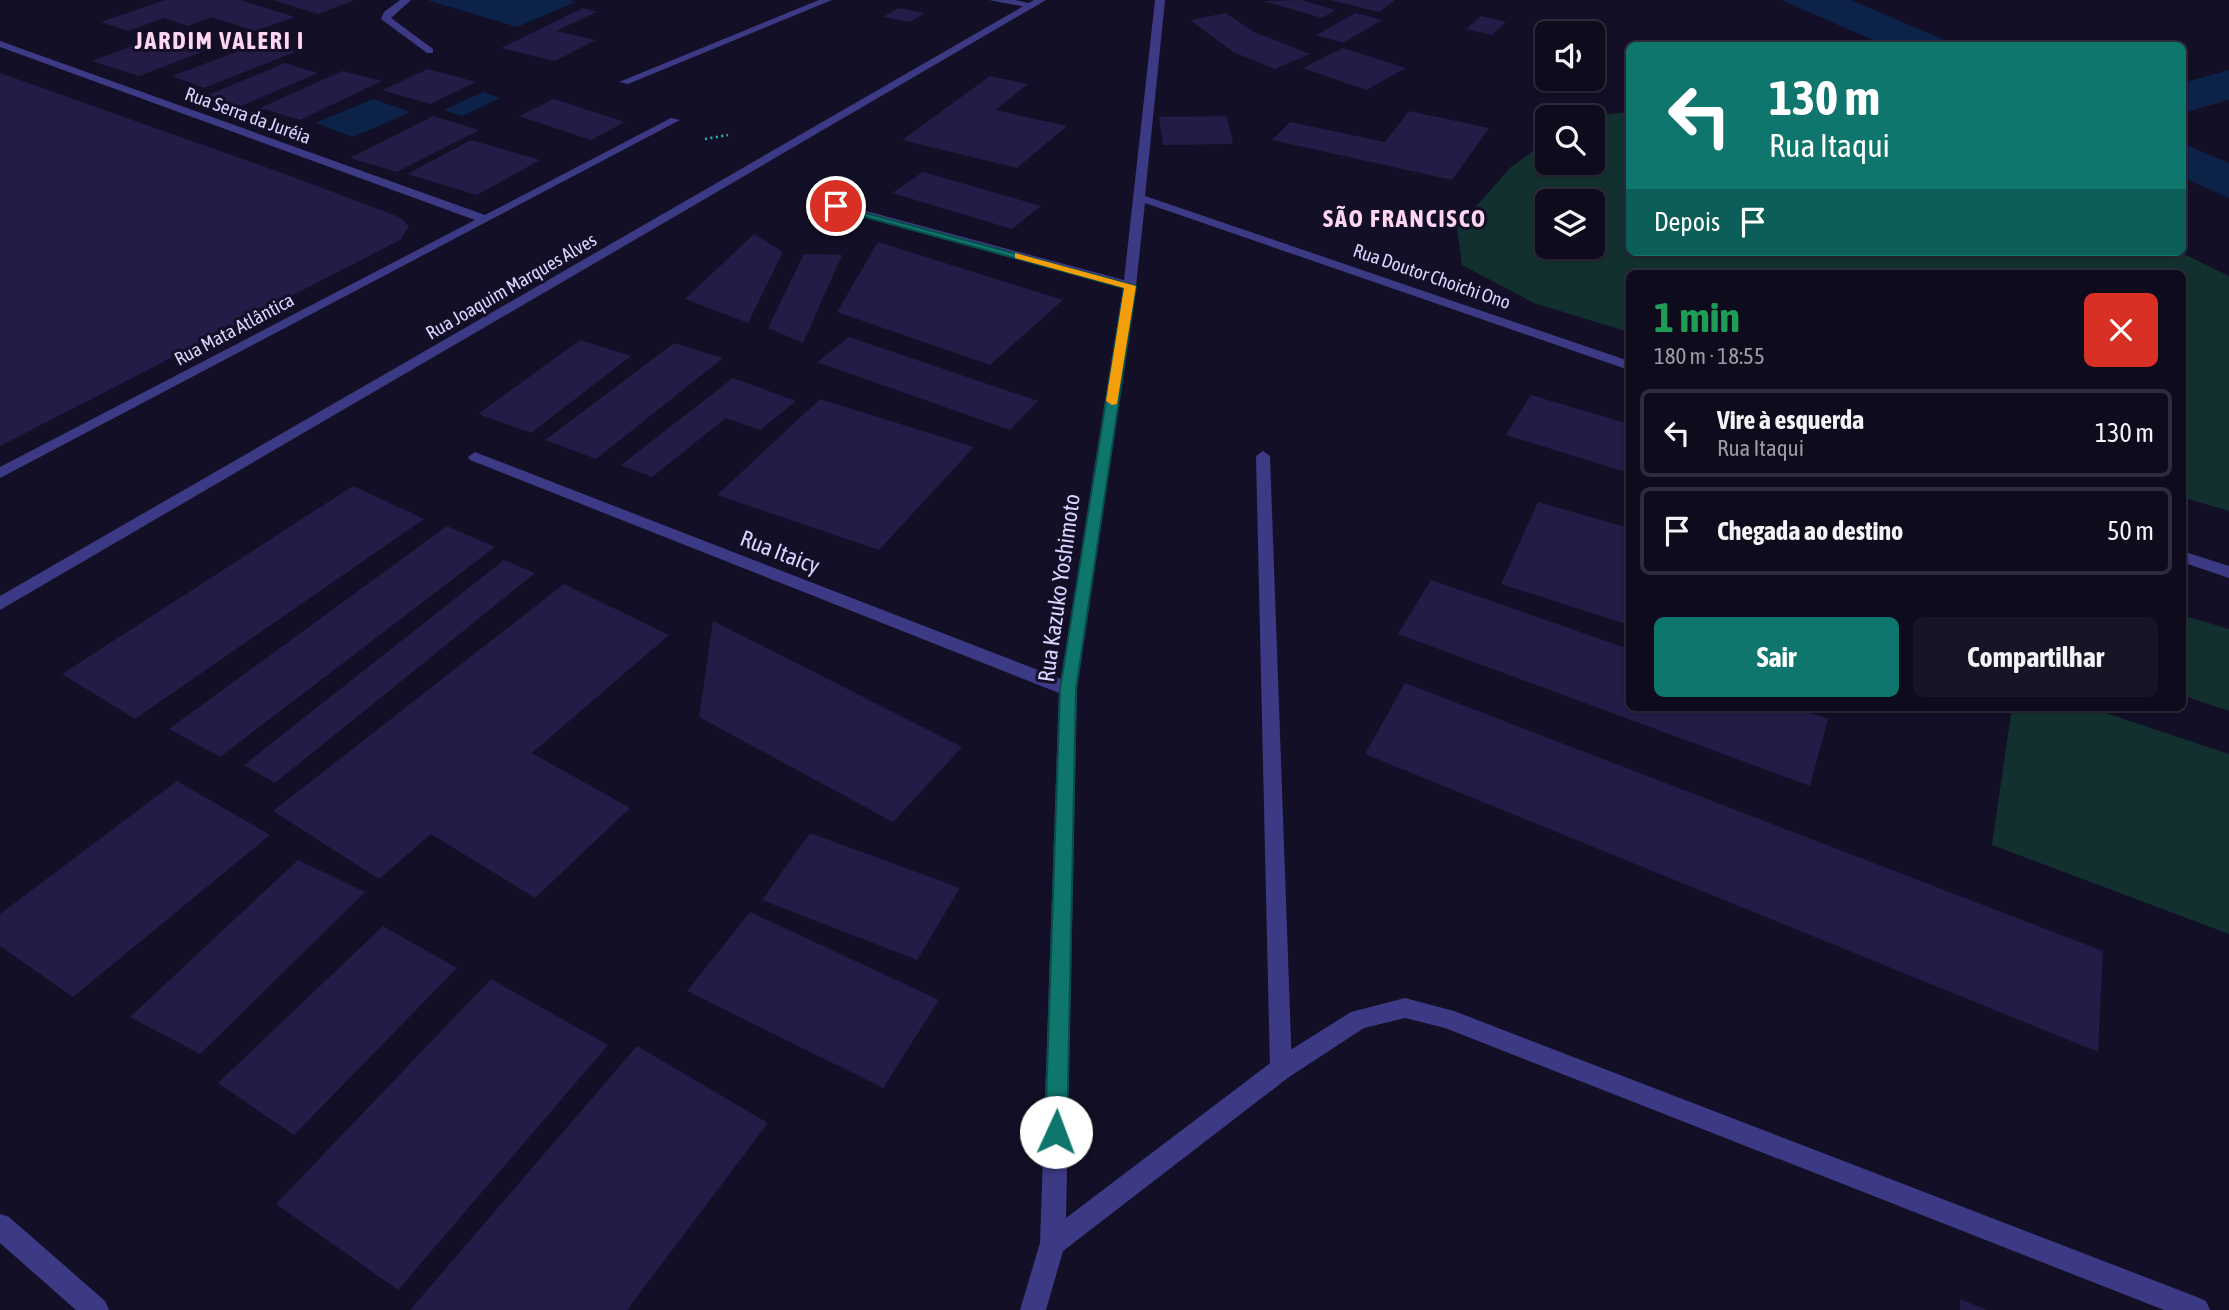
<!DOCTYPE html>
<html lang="pt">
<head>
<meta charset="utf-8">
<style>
  body { margin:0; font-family:"Asap Condensed",sans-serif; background:#171425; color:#f1f3f6; height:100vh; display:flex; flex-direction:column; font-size:26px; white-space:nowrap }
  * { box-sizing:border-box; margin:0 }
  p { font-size:23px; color:#9b9ba3 }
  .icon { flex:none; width:38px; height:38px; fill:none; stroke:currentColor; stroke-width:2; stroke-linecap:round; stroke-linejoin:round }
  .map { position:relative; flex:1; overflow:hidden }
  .sheet { position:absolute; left:1626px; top:270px; width:560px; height:441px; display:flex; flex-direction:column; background:#0e0b1c; border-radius:10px; box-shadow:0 2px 5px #0004,0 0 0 2px #2e2b3b }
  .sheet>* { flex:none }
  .guide { position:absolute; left:1626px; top:42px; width:560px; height:214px; border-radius:10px; box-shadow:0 2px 5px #0004,0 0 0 2px #2e2b3b; background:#0f766e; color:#fff; overflow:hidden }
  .buttons { position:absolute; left:1535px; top:21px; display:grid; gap:14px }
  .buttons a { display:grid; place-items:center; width:70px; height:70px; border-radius:10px; background:#0e0b1c; box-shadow:0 2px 5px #0004,0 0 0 2px #2e2b3b; font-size:35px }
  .pin { position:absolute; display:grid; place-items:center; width:60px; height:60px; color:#fff; margin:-30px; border:4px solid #fff; border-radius:50%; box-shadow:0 2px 7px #0007 }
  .me { position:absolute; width:77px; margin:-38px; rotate:2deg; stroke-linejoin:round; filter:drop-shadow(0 0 5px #0008) }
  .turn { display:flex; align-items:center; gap:24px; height:147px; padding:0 28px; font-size:32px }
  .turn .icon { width:91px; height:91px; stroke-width:2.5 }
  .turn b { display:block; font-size:49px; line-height:60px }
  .then { display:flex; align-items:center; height:66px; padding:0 28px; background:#0003; gap:14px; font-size:26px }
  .round { display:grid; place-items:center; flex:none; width:74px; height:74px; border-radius:10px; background:#171425 }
  .headline { display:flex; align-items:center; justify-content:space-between; height:119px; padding:0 28px }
  h1 { font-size:42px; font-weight:700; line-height:52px; color:#1e9e55 }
  .cta { display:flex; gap:14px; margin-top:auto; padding:14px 28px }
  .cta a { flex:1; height:80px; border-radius:10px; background:#0f766e; color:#fff; font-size:28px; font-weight:700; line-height:80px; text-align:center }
  .cta a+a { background:#171425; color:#f1f3f6 }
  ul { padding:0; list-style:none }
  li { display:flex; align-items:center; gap:21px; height:88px; margin:0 14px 10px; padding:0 14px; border:4px solid #2e2b3b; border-radius:10px }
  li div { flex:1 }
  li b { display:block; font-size:26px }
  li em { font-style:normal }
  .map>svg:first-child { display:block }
</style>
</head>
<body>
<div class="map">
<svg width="2229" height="1310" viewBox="0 0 2229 1310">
  <rect width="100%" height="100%" fill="#130f26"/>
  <g fill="#12302f" fill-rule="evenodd">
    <path d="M1629,112v140h551l49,24v235l-47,-14v-224h-553v59l-95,-29 -72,-38 -5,-37 54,-61 36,-26v22h45v-46h-12zM1547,201h45v46h-45z"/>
    <polygon points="2182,615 2229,629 2229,711 2182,695"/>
    <polygon points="2012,707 2088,707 2229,754 2229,934 1992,845"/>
  </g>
  <g fill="#0c2248">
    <polygon points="427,0 570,0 576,2 517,27"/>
    <polygon points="1781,0 1851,0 1956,45 1884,45"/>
    <polygon points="2229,70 2229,100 2182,113 2182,83"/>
    <polygon points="483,92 500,98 462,116 444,110"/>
    <polygon points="373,99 411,112 353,137 315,123"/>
    <polygon points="2182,143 2229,163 2229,198 2182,177"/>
  </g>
  <g fill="#241b47">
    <polygon points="165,0 240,0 295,17 255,31 211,17 188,26 164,18 128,31 101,22"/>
    <polygon points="273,0 355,0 318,14"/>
    <polygon points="1301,0 1336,10 1322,18 1264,1"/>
    <polygon points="1330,0 1395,0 1379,12"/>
    <polygon points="583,8 597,12 556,31 596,40 555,61 501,48"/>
    <polygon points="898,8 925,13 910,22 883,17"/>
    <polygon points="1226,13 1254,32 1310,54 1275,69 1233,52 1190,20"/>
    <polygon points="1356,13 1382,20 1343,43 1316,35"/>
    <polygon points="1481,16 1506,22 1492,35 1466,29"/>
    <polygon points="161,35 207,50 139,76 92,61"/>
    <polygon points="263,42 295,52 204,88 172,76"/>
    <polygon points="1343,48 1406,68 1366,90 1303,68"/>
    <polygon points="285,63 318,73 241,106 208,95"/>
    <polygon points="428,69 476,82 430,104 382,90"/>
    <polygon points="342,71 382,81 300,120 260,108"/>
    <polygon points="0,73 296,178 399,217 409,226 400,240 0,446"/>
    <polygon points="990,76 1028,84 995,110 1067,126 1017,168 902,140"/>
    <polygon points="554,99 625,122 591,140 519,116"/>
    <polygon points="1409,111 1489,128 1452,180 1272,140 1290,122 1385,142"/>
    <polygon points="433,116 479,130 397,172 350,158"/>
    <polygon points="1227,116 1233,144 1163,145 1159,117"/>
    <polygon points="471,140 540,160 477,195 407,174"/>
    <polygon points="923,172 1041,206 1012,229 892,193"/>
    <polygon points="754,234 783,252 748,323 685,299"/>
    <polygon points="878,242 1063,300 990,365 837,312"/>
    <polygon points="804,254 842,255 803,343 768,328"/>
    <polygon points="849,337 1038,401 1010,430 817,362"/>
    <polygon points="580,340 631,356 531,433 478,414"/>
    <polygon points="674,343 723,358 596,459 545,440"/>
    <polygon points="733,378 796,401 760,430 726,418 652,477 621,465"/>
    <polygon points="1531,395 1629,424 1629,473 1506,435"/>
    <polygon points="820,399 974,447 879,550 717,495"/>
    <polygon points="353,486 424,519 135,719 62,674"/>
    <polygon points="1538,502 1629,528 1629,625 1501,584"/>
    <polygon points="447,526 495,547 220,757 169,729"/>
    <polygon points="504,560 535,573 275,783 244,765"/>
    <polygon points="1431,580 1629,649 1629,707 1795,707 1828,719 1810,786 1398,634"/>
    <polygon points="564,584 669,635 532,753 630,808 535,898 431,834 379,879 273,811"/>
    <polygon points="713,621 962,747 893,822 699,717"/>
    <polygon points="1405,683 2103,951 2098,1052 1365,754"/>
    <polygon points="177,781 270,835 73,997 0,946 0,914"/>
    <polygon points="810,833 960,888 917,960 762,900"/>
    <polygon points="298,860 365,892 200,1054 130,1017"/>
    <polygon points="750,912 939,1000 883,1088 687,991"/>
    <polygon points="383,926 457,968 294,1135 218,1083"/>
    <polygon points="491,979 608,1045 398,1290 276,1204"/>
    <polygon points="637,1046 768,1123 627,1310 410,1310"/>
    <polygon points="1960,1299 1987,1310 1960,1310"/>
  </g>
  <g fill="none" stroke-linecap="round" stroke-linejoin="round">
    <polyline stroke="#2fb8b0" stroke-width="2.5" stroke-dasharray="2 3.5" stroke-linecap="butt" points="705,139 728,135"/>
    <g fill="#3d3a85" fill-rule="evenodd">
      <polygon points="400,0 411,0 391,18 433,49 433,53 427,53 381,19 384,12"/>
      <polygon points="819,0 832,0 628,84 619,82"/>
      <polygon points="989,0 1015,0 1037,5 1032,8"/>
      <polygon points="1263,451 1270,456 1292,1069 1289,1077 1281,1080 1273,1077 1270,1069 1256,456"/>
    </g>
    <g fill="#3d3a85" fill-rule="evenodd">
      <polygon points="1034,0 1046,0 0,610 0,596"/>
      <polygon points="1155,0 1165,0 1145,196 1629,361 1629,370 1145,203 1136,286 1077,689 1066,1218 1273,1061 1351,1012 1405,998 1454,1011 2197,1297 2206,1301 2210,1310 2164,1310 1445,1028 1405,1018 1364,1028 1289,1077 1063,1251 1046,1310 1020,1310 1040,1243 1059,693 470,460 468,457 475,452 480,454 1061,679 1123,288 830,206 840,204 1124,280"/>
      <polygon points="0,41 485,215 671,118 680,120 0,478 0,467 475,220 0,47"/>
      <polygon points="2182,551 2229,566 2229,578 2182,562"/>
      <polygon points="0,1214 9,1217 105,1301 109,1310 76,1310 0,1243"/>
    </g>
  </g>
  <polygon fill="#0f766e" stroke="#0a4d48" stroke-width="2" points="832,204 1136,286 1076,689 1067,1132 1063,1140 1056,1143 1048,1140 1045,1132 1060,689 1124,288 832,208"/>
  <polygon fill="#f59e0b" points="1015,253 1136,286 1117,404 1112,405 1106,401 1124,288 1015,258"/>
  <g text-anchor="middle" stroke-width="6" stroke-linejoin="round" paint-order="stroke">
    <g font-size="19" fill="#d9d4ff" stroke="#130f26">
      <text transform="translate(248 115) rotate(20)" y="7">Rua Serra da Juréia</text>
      <text transform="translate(1432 276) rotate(19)" y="7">Rua Doutor Choichi Ono</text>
      <text transform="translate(511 286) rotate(-30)" y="7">Rua Joaquim Marques Alves</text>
      <text transform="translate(234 329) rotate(-28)" y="7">Rua Mata Atlântica</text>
    </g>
    <g font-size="23" fill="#d9d4ff" stroke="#130f26">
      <text transform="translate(780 552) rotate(21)" y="8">Rua Itaicy</text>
      <text transform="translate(1059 588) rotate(-82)" y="8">Rua Kazuko Yoshimoto</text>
    </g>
    <g font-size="24" font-weight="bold" letter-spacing="2" fill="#ffd6f0" stroke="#130f26">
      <text x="220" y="49">JARDIM VALERI I</text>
      <text x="1405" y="227">SÃO FRANCISCO</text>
    </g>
  </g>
</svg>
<div class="buttons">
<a><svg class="icon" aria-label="sound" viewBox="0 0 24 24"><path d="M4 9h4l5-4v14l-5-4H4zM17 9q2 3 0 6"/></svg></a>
<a><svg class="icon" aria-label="search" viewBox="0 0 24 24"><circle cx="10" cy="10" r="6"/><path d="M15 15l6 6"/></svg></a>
<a><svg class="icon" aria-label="layers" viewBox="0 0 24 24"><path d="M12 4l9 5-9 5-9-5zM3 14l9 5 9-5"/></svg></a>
</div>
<div class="pin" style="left:836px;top:206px;background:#d93025"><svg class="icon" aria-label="arrive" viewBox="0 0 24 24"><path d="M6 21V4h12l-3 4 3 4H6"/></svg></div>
<svg class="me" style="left:1056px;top:1132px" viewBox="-20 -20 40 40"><circle r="19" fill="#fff"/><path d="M0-13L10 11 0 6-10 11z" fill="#0f766e"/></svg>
<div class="guide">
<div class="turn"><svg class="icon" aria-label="left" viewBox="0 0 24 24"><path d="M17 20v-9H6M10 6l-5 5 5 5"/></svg><div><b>130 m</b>Rua Itaqui</div></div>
<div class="then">Depois<svg class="icon" aria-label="arrive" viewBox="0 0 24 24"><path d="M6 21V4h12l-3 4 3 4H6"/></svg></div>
</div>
<section class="sheet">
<div class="headline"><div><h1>1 min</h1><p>180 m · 18:55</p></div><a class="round" style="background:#d93025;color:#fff"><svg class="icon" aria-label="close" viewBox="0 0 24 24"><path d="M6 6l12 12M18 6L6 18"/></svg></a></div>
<ul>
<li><svg class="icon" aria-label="left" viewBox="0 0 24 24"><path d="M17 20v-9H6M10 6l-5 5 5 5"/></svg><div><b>Vire à esquerda</b><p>Rua Itaqui</p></div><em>130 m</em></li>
<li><svg class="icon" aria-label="arrive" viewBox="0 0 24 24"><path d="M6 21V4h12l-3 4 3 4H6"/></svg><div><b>Chegada ao destino</b></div><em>50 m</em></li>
</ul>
<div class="cta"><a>Sair</a><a>Compartilhar</a></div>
</section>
</div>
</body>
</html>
